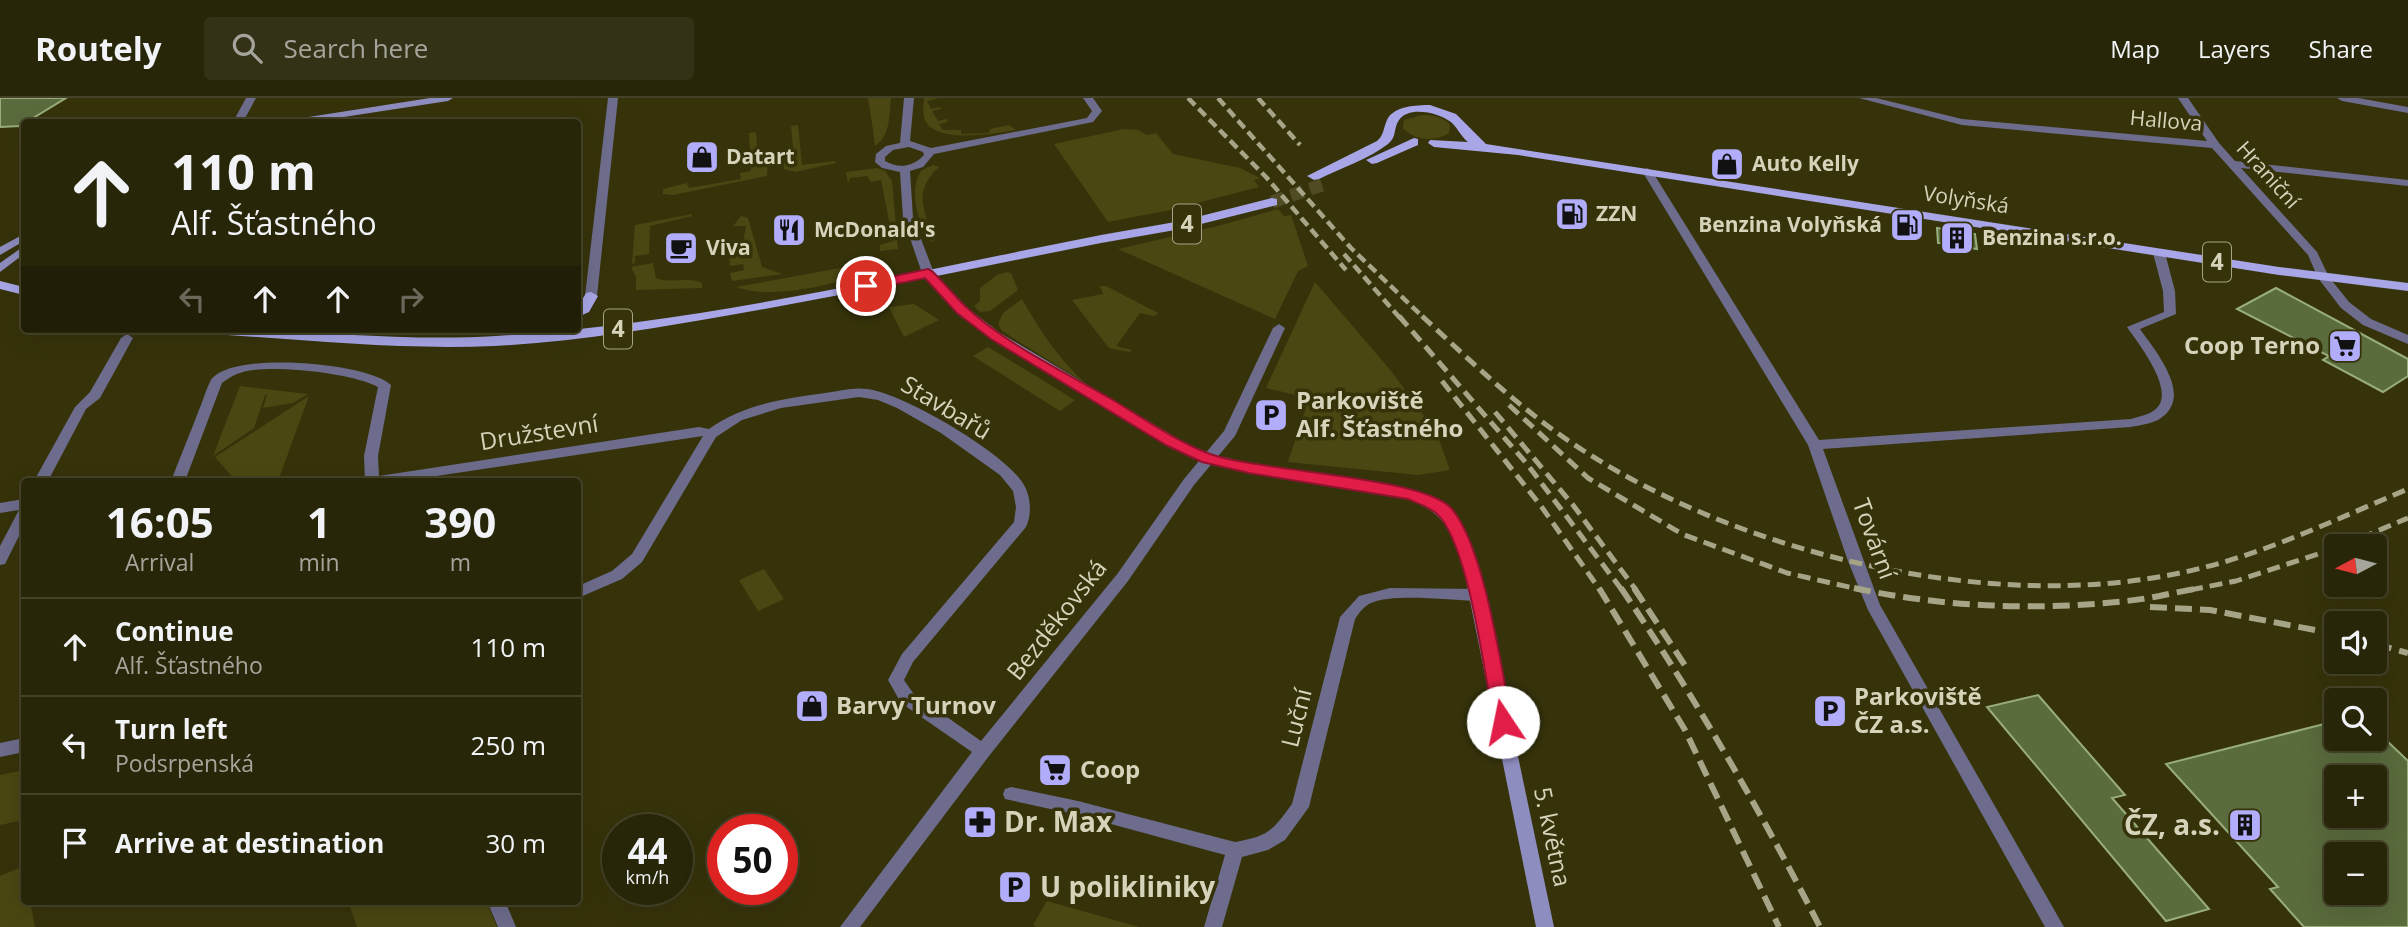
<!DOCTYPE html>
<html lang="en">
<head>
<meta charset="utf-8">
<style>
  body { margin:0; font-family:"Open Sans",sans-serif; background:#343216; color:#f1f3f6; height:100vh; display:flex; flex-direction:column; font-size:26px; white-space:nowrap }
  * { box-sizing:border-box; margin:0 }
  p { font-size:23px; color:#a5a59c }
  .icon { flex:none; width:38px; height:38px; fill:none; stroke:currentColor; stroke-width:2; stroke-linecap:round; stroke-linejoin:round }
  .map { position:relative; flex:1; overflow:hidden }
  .panel { position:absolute; left:21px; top:380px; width:560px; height:427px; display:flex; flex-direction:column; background:#282608; border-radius:7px; box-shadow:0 7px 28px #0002,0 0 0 2px #444329 }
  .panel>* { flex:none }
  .top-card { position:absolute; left:21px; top:21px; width:560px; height:214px; border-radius:7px; box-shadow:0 7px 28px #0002,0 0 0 2px #444329; background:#282608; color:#f1f3f6; overflow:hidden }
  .needle { width:46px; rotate:263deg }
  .tools { position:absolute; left:2324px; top:436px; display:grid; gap:14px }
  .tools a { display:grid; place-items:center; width:63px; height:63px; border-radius:7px; background:#282608; box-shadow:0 7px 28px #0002,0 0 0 2px #444329; font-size:35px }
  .speed { position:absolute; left:602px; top:716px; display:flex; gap:14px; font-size:35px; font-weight:700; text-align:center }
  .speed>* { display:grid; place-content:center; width:91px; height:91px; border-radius:50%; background:#282608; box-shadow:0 7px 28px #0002,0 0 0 2px #444329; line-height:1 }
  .speed small { font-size:18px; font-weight:400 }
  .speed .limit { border:10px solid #d22; background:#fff; color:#111 }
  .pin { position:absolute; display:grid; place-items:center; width:60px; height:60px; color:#fff; margin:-30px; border:4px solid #fff; border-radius:50%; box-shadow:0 2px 7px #0007 }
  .me { position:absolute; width:77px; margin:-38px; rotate:349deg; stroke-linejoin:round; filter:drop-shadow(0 0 5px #0008) }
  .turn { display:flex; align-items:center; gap:24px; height:147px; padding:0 35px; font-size:32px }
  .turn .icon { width:91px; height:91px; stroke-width:2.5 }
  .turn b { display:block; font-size:49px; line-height:60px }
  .lanes { display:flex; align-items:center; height:66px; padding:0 35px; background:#0003; justify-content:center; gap:35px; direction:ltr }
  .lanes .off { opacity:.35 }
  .eta { display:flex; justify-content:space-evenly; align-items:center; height:119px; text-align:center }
  .eta b { font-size:42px; font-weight:700; line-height:49px }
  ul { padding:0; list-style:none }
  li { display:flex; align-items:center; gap:21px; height:98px; padding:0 35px; border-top:2px solid #444329 }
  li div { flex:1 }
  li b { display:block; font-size:26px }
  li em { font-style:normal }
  header { display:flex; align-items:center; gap:42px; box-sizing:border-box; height:98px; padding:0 35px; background:#282608; border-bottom:2px solid #444329 }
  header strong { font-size:33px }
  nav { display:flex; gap:38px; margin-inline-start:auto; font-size:24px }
  .search { width:490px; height:63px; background:#343216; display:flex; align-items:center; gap:18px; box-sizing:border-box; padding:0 24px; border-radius:7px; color:#a5a59c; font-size:26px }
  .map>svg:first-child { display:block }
</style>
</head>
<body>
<header>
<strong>Routely</strong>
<div class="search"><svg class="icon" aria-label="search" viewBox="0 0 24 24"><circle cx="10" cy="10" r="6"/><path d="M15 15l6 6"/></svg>Search here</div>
<nav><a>Map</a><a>Layers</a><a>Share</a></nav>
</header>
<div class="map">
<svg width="2408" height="829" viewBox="0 0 2408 829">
  <rect width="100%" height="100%" fill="#36330b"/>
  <g fill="#4a4712">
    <path d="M868,0h23c-2,17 0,37 -16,48l-2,-15 2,-1h-2z"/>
    <path d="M924,0h15l-12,3 4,8 9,-2 1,2 -9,2 6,10 9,-2 1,3 -9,2 4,6h18v4l28,-1 1,-4 19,-4 7,5c-20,3 -80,15 -91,-10 -3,-6 -1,-15 -1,-22z"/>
    <path d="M1421,17c11,0 22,1 29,10l-1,8c-14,9 -34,8 -46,-5l1,-8z"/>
    <polygon points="798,27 802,67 835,63 836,65 795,74 784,71 783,63 794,61 791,28"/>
    <polygon points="1124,31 1138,32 1147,37 1156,35 1173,56 1240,70 1260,80 1254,82 1259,89 1170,112 1108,124 1054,46"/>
    <polygon points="756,34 758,65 768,64 767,78 673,97 663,96 663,91 687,85 689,90 741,81 740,75 751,73 749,35"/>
    <path d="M933,67l6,2c-27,25 -15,44 -4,73l-3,2 -5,-3c-9,-19 -19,-51 -5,-69z"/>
    <polygon points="877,70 885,73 892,83 898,151 880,153 880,147 893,143 881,82 871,84 867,78 850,80 848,86 846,74"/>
    <polygon points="1278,111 1284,118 1291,117 1308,168 1298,173 1275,221 1118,151 1218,128"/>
    <polygon points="692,116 692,118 650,128 649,156 635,158 635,165 632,166 635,127"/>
    <polygon points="741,118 748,120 762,169 782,176 732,183 730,175 744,172 743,166 730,168 728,151 742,150 746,128 733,128"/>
    <path d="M653,165l3,15c15,6 32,-2 46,5v5l-66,2v-13l-5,-10z"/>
    <path d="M857,167h3l3,10c-35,10 -91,25 -127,12z"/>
    <polygon points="1007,174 1011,175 1018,192 990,213 980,214 974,208 980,203 980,190 997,177"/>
    <polygon points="1315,184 1392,274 1437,336 1450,372 1418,377 1288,364 1309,300 1266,290"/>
    <polygon points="1100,188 1106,188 1158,215 1154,218 1140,215 1116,248 1132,252 1129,254 1109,250 1072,202 1103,196"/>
    <path d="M1022,201c18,32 36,59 63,84l-83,-52 -4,-7 5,-11z"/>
    <polygon points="914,206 939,222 904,239 889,209"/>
    <polygon points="988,249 1075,302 1060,313 973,258"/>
    <polygon points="240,288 308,296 293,305 263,310 267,297 265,297 254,330 213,358"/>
    <polygon points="309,298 278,383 236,383 215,359"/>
    <polygon points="764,471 784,501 758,513 739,482"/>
    <polygon points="24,672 24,722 0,727 0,677"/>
    <polygon points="24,768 24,803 30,803 35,829 0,829 0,778"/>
    <polygon points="348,803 486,803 497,829 357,829"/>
    <polygon points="1047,803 1139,829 1036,829 1033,827"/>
  </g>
  <g fill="#5a6b3d" stroke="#99ad7b" stroke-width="2" fill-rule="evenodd">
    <polygon points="0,0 66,0 20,28 0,29"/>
    <polygon points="1937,130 1975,136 1977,151 1938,145"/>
    <polygon points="2276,190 2408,261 2408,278 2383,294 2323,262 2329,258 2237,211"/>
    <polygon points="2038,597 2125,697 2112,700 2209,811 2166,823 1987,609"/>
    <path d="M2336,623v17h48l24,23v166h-104l-34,-38 8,-2 -112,-123zM2336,679h39v39h-39zM2336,756h39v38h-39z"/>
  </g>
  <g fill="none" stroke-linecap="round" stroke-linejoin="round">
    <polyline stroke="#4e4b25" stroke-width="13" stroke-dasharray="13 7" stroke-linecap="butt" points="1272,104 1322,87"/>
    <g fill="#6d6c8c" fill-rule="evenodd">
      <polygon points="246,0 256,0 243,24 233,24"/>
      <polygon points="608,0 618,0 597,198 591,202 585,198"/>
      <path d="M904,0h10l-4,43 21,7 156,-30 5,-7 -9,-13h10l9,13 -9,11 -159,32 -11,13 -13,4 3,47 21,55 -6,3 -6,-3 -19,-55 -3,-46 -18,-4 -7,-6 1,-8 10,-8 14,-3zM909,49l14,5 1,3c-11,12 -25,14 -39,6v-4l8,-7z"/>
      <polygon points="1859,0 1876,0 1962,21 2207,43 2178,0 2188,0 2219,45 2235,63 2408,82 2408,88 2241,70 2317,154 2329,179 2349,204 2371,221 2408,237 2408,246 2363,227 2341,210 2318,180 2308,157 2212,50 1962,27"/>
      <polygon points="2337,0 2358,0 2408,9 2408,15 2342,3"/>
      <path d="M1647,70l5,3 167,269 312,-21c9,-3 19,-4 26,-11 18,-19 -19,-65 -30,-81l37,-15 -1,-21 -10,-38 6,-3 6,3 10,38 1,23 -36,15c16,23 56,69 18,91 -8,4 -18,5 -27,7l-308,22 57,156 184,322h-19l-177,-317 -20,-49 -40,-116 -166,-274z"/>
      <path d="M1279,226l6,4 -50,108 -41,49 -66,96 -139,175 -129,171h-20l132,-175 -71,-49 -13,-23 14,-26 112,-132 2,-15 -3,-16 -13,-16 -59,-42 -44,-25 -19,-8 -19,-3 -78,11 -39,12 -26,17 -74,125 -20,17 -44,19v-12l34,-15 20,-17 71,-118 -300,45h-38l-1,-25 14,-69c-25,-14 -103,-22 -131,-16 -10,2 -17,6 -25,12l-37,98h-14c9,-24 19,-47 28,-71 4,-9 7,-21 12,-30 21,-30 159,-17 180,5l-13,71 1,20 320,-49 10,2c35,-25 74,-30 116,-36 14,-2 28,-6 42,-4 36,4 140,65 157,96 7,12 8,29 2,42l-113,135 -9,18 9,13 68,48 137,-168 66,-94 40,-48 49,-103z"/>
      <polygon points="127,236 133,240 100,300 86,311 48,383 34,383 75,309 90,294 121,240"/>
      <polygon points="24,401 24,428 5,466 0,467 0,448 19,412 0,415 0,405"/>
      <path d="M1390,490l87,1 5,2 2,4 -2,4 -5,2c-25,-1 -85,-8 -106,2 -7,3 -12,10 -16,16l-46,188 -24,33 -17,10 -26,7 -20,70h-18l21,-72 -147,-40 -73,-16 -2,-5 2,-5 6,-2 67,14 157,41c34,-6 37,-11 57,-38l48,-187 19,-21z"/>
      <polygon points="24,640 24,654 0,659 0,645"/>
      <polygon points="487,803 505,803 516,829 498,829"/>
    </g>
    <g fill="#8e8dbf" fill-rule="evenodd">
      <polygon points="430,0 453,0 448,3 311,24 291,24 296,21"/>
      <polygon points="24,136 24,143 0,157 0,149"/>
      <polygon points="24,148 24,156 0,174 0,165"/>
      <path d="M928,172l4,1 34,36 34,26 192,114 18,7 39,9 162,26c51,16 62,60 73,106l70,332h-18l-74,-366c-7,-23 -16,-43 -39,-55 -21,-13 -49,-13 -73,-17 -56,-9 -115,-14 -168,-36l-190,-114 -34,-26 -36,-40z"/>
    </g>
    <g fill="#a8a6e6" fill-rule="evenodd">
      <path d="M1430,7l26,9 30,30 793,123 129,16v8l-129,-16 -761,-120 -84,-8 -6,-4 2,-3 38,2c-7,-5 -10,-14 -17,-20 -11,-9 -42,-17 -52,-2 -6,9 -2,17 -11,24 -19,15 -47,24 -69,35l-5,1 -7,-4 70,-35c7,-6 6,-12 10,-21 6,-14 30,-15 43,-15z"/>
      <polygon points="1414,40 1418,41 1418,47 1377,65 1372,66 1366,62"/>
      <path d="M1272,100l5,1v6l-96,24 -80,14c-122,24 -243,50 -365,71 -80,14 -161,28 -242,32 -94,4 -188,-6 -281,-12l-8,-5c97,0 194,13 291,7 204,-12 405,-62 605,-101l80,-14z"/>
      <polygon points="0,183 24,189 24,197 0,191"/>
      <polygon points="591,194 598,198 589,214 578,219 578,209 586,195"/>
    </g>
    <g stroke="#a7a587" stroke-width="4.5" stroke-dasharray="10 5" stroke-linecap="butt">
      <polyline points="1188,0 1266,79 1346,172"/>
      <polyline points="1218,0 1351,150 1424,220"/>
      <polyline points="1258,0 1300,47"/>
      <polyline points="1344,156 1400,220"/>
    </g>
    <g stroke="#a7a587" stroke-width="5" stroke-dasharray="13 7" stroke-linecap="butt">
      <polyline points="1399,218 1527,366 1622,492"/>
      <path d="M1422,218c52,48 102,97 162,135 161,104 406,162 596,122 79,-16 154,-53 228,-84"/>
      <polyline points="1442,283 1541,408 1600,492"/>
      <polyline points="1509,307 1588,380 1682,436 1787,475 1862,492"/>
      <polyline points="1495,314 1573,407 1636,492"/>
      <polyline points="2342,448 2408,420"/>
      <polyline points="2190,492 2236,483 2336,450"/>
    </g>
    <g stroke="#a7a587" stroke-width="6" stroke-dasharray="17 8" stroke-linecap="butt">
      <polyline points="1599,490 1685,632 1779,829"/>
      <path d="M1621,490c74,109 139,222 199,339"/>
      <polyline points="1634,490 1688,572"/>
      <path d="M1854,490c88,19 182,23 272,13 24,-2 49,-9 74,-13"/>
      <polyline points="2150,509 2210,512 2336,536"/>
      <polyline points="2375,546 2408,555"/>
    </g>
  </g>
  <path fill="#e11d48" stroke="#92132f" stroke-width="2" d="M928,171l4,2c11,11 22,24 33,35 40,38 100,66 148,94 31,19 63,41 97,54 50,18 214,22 242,55 33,40 49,159 60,213l-2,5 -7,3 -6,-3 -3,-5c-10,-51 -24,-166 -53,-204 -8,-10 -22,-14 -33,-19l-159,-26 -47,-11 -36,-17 -175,-106 -34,-26 -32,-35 -59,12 -7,-4 7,-4z"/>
  <defs>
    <g id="shop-square" transform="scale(1.75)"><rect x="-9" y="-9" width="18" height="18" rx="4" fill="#b1adfa" stroke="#36330b"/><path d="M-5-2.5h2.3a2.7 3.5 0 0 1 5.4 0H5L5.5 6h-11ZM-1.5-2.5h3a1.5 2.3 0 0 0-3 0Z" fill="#111"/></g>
    <g id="fuel-square" transform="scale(1.75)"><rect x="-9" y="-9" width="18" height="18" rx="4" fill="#b1adfa" stroke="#36330b"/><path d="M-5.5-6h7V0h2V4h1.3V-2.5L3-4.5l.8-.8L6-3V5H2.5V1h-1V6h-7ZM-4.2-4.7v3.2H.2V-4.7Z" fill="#111"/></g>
    <g id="restaurant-square" transform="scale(1.75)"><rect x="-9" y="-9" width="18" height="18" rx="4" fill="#b1adfa" stroke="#36330b"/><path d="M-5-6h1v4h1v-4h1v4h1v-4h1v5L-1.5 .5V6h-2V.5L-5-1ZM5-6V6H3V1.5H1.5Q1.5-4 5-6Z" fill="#111"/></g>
    <g id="building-square" transform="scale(1.75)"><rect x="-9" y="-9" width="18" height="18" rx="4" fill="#b1adfa" stroke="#36330b"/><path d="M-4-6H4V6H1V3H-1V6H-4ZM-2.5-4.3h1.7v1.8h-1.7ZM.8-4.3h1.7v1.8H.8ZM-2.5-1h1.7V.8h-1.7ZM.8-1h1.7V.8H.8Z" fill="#111"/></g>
    <g id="cafe-square" transform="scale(1.75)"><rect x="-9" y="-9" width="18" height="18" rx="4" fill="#b1adfa" stroke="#36330b"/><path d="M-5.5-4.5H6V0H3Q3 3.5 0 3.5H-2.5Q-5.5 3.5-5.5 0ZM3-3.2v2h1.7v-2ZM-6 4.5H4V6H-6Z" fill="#111"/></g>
    <g id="supermarket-square" transform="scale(1.75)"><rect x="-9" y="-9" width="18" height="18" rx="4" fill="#b1adfa" stroke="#36330b"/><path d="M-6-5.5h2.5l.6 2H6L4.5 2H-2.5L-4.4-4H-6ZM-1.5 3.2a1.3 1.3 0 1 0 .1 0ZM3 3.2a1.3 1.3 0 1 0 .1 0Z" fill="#111"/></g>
    <g id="parking-square" transform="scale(1.75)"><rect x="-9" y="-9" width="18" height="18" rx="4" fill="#b1adfa" stroke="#36330b"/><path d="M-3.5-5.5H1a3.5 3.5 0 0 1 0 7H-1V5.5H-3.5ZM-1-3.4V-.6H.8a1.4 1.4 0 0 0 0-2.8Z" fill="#111"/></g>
    <g id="pharmacy-square" transform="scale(1.75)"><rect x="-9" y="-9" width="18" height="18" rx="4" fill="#b1adfa" stroke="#36330b"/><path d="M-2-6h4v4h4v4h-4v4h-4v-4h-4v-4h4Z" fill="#111"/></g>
  </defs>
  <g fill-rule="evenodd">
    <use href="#shop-square" x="702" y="59"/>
    <use href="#shop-square" x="1727" y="66"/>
    <use href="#fuel-square" x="1572" y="116"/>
    <use href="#fuel-square" x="1907" y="127"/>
    <use href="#restaurant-square" x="789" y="132"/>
    <use href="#building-square" x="1957" y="140"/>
    <use href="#cafe-square" x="681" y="150"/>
    <use href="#supermarket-square" x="2345" y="248"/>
    <use href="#parking-square" x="1271" y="317"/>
    <use href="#shop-square" x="812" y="608"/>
    <use href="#parking-square" x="1830" y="613"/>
    <use href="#supermarket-square" x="1055" y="672"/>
    <use href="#pharmacy-square" x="980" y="724"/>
    <use href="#building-square" x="2245" y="727"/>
    <use href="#parking-square" x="1015" y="789"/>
  </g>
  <g text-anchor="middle" stroke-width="7" stroke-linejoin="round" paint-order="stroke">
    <g font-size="21" fill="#d5d4ba" stroke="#36330b">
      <text transform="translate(2166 23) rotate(5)" y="7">Hallova</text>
      <text transform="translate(2268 77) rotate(48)" y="7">Hraniční</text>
      <text transform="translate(1966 102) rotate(9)" y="7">Volyňská</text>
    </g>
    <g font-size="21" font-weight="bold" fill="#d5d4ba" stroke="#36330b" text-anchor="start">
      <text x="726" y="66">Datart</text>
      <text x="1752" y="73">Auto Kelly</text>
      <text x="1596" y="123">ZZN</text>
      <text x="1882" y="134" text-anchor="end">Benzina Volyňská</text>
      <text x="814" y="139">McDonald's</text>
      <text x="1982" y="147">Benzina s.r.o.</text>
      <text x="706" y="157">Viva</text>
    </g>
    <g fill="#36330b" stroke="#a5a486" stroke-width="2">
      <rect x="1173" y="106.5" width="28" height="39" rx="5"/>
      <rect x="2203" y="144.5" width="28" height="39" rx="5"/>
      <rect x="604" y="211.5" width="28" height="39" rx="5"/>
    </g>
    <g font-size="23" font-weight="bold" fill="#d5d4ba">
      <text x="1187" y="134">4</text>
      <text x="2217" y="172">4</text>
      <text x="618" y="239">4</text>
    </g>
    <g font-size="24" font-weight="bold" fill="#d5d4ba" stroke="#36330b" text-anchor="start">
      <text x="2320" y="256" text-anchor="end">Coop Terno</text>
      <text x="1296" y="311">Parkoviště<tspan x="1296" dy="28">Alf. Šťastného</tspan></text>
      <text x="1854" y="607">Parkoviště<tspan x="1854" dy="28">ČZ a.s.</tspan></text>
      <text x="836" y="616">Barvy Turnov</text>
      <text x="1080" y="680">Coop</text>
    </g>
    <g font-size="24" fill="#d5d4ba" stroke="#36330b">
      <text transform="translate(946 310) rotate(31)" y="8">Stavbařů</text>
      <text transform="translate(539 335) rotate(-9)" y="8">Družstevní</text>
      <text transform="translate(1874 441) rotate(70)" y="8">Tovární</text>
      <text transform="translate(1057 522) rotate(-52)" y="8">Bezděkovská</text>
      <text transform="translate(1297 620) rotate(-76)" y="8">Luční</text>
      <text transform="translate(1552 739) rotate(78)" y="8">5. května</text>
    </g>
    <g font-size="28" font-weight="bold" fill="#d5d4ba" stroke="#36330b" text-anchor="start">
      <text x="1004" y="734">Dr. Max</text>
      <text x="2220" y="737" text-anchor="end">ČZ, a.s.</text>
      <text x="1040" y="799">U polikliniky</text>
    </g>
  </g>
</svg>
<div class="tools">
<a><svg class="needle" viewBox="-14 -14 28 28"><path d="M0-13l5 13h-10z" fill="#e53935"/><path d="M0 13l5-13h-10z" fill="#a5a59c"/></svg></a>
<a><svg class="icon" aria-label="sound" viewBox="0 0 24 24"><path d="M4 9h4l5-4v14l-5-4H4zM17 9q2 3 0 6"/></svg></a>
<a><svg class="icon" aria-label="search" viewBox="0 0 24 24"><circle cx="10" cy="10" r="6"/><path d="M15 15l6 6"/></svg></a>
<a>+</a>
<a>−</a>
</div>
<div class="speed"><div>44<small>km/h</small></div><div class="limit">50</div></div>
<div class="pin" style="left:866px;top:188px;background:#d93025"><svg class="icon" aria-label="arrive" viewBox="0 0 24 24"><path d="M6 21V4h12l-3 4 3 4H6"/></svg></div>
<svg class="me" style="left:1503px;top:624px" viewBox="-20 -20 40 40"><circle r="19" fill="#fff"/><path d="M0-13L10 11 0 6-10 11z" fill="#e11d48"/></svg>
<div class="top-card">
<div class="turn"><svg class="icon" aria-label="ahead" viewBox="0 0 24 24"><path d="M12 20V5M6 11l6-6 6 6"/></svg><div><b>110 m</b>Alf. Šťastného</div></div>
<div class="lanes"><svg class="icon off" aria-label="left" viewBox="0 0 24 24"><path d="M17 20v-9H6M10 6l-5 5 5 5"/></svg><svg class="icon" aria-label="ahead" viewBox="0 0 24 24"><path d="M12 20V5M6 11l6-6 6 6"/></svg><svg class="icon" aria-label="ahead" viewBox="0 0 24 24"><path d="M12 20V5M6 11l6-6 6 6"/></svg><svg class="icon off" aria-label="right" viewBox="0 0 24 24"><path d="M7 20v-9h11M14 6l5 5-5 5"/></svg></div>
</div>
<section class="panel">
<div class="eta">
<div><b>16:05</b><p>Arrival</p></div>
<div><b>1</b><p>min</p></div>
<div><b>390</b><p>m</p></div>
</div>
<ul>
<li><svg class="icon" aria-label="ahead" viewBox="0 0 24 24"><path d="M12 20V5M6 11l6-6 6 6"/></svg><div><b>Continue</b><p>Alf. Šťastného</p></div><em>110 m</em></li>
<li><svg class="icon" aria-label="left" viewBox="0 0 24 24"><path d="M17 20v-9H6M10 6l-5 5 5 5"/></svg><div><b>Turn left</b><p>Podsrpenská</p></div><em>250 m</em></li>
<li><svg class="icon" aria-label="arrive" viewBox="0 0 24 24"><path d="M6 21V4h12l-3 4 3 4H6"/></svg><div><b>Arrive at destination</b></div><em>30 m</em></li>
</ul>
</section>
</div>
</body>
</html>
